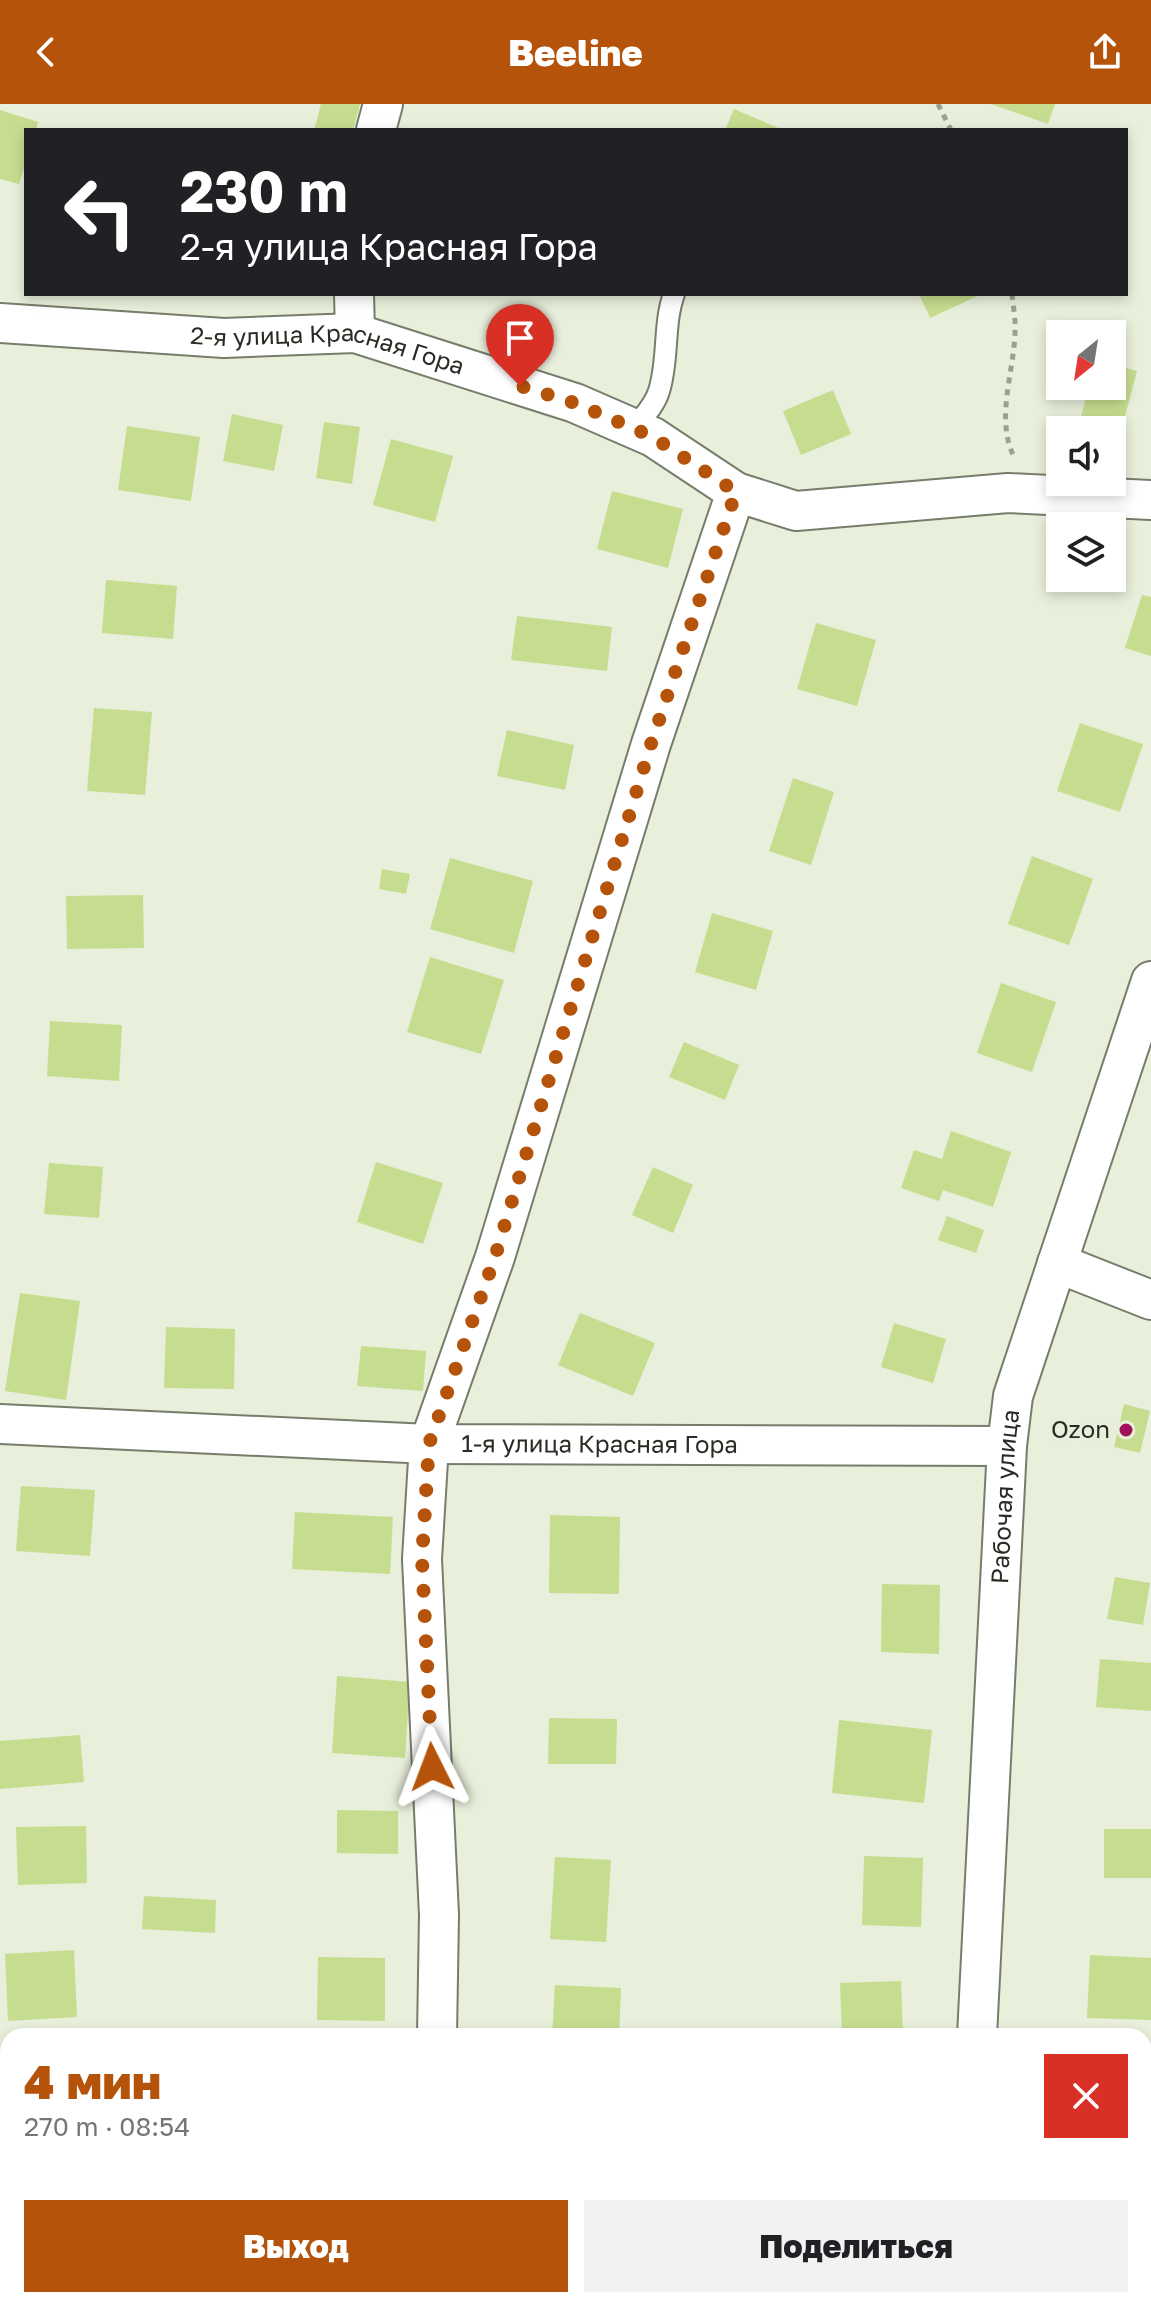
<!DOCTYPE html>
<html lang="ru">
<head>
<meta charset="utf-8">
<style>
  body { margin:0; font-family:"Golos Text",sans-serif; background:#f2f2f2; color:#202124; height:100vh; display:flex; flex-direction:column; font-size:30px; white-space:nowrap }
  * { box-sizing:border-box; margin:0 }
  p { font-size:26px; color:#757577 }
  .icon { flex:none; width:44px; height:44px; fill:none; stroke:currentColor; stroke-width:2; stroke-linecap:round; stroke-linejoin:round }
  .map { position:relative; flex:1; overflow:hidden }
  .drawer { position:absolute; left:0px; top:1924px; width:1152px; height:280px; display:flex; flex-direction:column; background:#fff; border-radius:24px 24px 0 0; box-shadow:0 4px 12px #0003 }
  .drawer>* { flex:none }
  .top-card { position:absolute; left:24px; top:24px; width:1104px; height:168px; border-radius:0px; box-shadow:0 4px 12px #0003; background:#202124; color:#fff; overflow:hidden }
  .needle { width:52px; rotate:210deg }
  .buttons { position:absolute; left:1046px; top:216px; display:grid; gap:16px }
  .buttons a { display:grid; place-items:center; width:80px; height:80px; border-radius:0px; background:#fff; box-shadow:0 4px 12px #0003; font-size:40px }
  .pin { position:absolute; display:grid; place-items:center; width:68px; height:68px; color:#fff; margin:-82px -34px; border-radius:50% 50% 50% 0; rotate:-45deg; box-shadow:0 0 8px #0007 }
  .pin .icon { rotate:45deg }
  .me { position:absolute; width:88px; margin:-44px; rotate:357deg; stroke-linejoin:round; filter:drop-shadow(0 0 6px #0008) }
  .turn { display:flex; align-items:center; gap:28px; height:168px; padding:0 24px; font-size:36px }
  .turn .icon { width:104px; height:104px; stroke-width:2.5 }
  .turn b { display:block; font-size:56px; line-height:68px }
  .round { display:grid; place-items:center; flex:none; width:84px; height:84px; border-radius:0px; background:#f2f2f2 }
  .head { display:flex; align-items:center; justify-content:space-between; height:136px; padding:0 24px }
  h1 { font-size:48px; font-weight:800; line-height:60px; color:#b45309 }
  .action { display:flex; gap:16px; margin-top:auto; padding:16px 24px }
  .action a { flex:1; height:92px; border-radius:0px; background:#b45309; color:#fff; font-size:32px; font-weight:800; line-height:92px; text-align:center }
  .action a+a { background:#f2f2f2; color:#202124 }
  header { display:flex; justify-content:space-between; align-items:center; height:104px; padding:0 24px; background:#b45309; color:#fff; font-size:36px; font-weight:800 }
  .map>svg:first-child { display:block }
</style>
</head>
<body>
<header><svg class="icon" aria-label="back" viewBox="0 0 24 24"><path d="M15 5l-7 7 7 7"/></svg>Beeline<svg class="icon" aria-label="share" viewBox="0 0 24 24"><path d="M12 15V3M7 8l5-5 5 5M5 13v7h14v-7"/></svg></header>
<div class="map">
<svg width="1151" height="2204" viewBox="0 0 1151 2204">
  <rect width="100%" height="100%" fill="#e8efda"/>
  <g fill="#c6dd90">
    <polygon points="321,0 360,0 353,26 314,26"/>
    <polygon points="991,0 1055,0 1048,20"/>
    <polygon points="734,5 783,26 725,26"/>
    <polygon points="0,6 38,18 36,26 26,26 26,58 19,80 0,75"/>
    <polygon points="919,190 982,190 930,214"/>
    <polygon points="1112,260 1137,267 1120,331 1112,329 1112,326 1099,326 1079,321 1089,282 1112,282"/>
    <polygon points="833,286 851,330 801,351 783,307"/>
    <polygon points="232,310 283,321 274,367 223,357"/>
    <polygon points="324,318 360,323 352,380 316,374"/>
    <polygon points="127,322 200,333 191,397 118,386"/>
    <polygon points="391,335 453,352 435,418 373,401"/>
    <polygon points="612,387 683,405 668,464 597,445"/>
    <polygon points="106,476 177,482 173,535 102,529"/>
    <polygon points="1142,491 1151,493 1151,552 1125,544"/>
    <polygon points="517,512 612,523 607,567 511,556"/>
    <polygon points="816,519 876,536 857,602 797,585"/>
    <polygon points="94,604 152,608 145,691 87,687"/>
    <polygon points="1080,619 1143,640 1120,708 1057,687"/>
    <polygon points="507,626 574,641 565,686 497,672"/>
    <polygon points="793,674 834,688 811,761 769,747"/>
    <polygon points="1032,752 1093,775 1069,841 1008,820"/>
    <polygon points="450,754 533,777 514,849 430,825"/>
    <polygon points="382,765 410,770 406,790 379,785"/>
    <polygon points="143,791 144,844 67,845 66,792"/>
    <polygon points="712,809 773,827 756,886 695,868"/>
    <polygon points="430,853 504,876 481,950 407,928"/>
    <polygon points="1001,879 1056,898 1032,968 977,949"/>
    <polygon points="50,917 122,921 119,977 47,972"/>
    <polygon points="684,938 739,961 725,996 669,973"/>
    <polygon points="951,1027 1011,1048 993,1103 943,1086 939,1097 901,1084 914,1046 942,1055"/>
    <polygon points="376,1058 443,1079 423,1140 357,1118"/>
    <polygon points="49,1059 103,1063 99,1114 44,1110"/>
    <polygon points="653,1063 693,1081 673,1129 632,1111"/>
    <polygon points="947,1112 984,1126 976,1149 938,1136"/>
    <polygon points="20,1189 80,1197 66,1296 5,1287"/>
    <polygon points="580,1209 655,1239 633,1292 558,1261"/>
    <polygon points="894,1219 946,1235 933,1279 881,1263"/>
    <polygon points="166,1223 235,1225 234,1285 164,1284"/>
    <polygon points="361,1242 426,1247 423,1287 357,1282"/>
    <polygon points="1124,1300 1150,1307 1140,1349 1114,1343"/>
    <polygon points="21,1382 95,1386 90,1452 16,1447"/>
    <polygon points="295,1408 393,1413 390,1470 292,1465"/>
    <polygon points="550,1411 620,1413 619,1490 549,1489"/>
    <polygon points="1115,1473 1150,1479 1143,1521 1107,1515"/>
    <polygon points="882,1480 940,1481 939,1550 881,1548"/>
    <polygon points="1100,1555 1151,1559 1151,1607 1096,1603"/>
    <polygon points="337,1572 410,1578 405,1654 332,1649"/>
    <polygon points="549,1614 617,1615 616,1660 548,1660"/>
    <polygon points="839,1616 932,1626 924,1699 832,1689"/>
    <polygon points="80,1631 84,1678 0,1685 0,1637"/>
    <polygon points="337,1706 398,1707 398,1750 337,1749"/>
    <polygon points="86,1722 87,1779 18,1781 16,1723"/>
    <rect x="1104" y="1725" width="47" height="49"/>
    <polygon points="864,1752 923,1754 921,1823 862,1821"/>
    <polygon points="555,1753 611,1756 606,1838 550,1835"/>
    <polygon points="144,1792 216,1796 215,1829 142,1825"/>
    <polygon points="74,1846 77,1913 8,1917 5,1850"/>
    <polygon points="1090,1851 1151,1854 1151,1916 1087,1914"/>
    <polygon points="318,1853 385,1854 385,1917 317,1916"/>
    <polygon points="901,1877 903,1932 842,1932 840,1879"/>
    <polygon points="555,1881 621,1884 619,1932 552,1932"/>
    <rect x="0" y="1956" width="8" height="55"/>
    <polygon points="0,2096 8,2096 8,2172 1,2172"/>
    <rect x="1144" y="2128" width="7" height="56"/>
    <rect x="836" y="2196" width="100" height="8"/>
  </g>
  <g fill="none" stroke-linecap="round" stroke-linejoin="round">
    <g stroke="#777d6b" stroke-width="24">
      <path id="lane" d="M634,325c9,-12 21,-24 25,-38 10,-32 4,-66 15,-97"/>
    </g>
    <g stroke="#777d6b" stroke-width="42">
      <g id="street">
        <polyline points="376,26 383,0"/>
        <polyline points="354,190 355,229"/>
        <path id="s1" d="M0,219l224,15 131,-5 220,70 78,34 83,55 60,19 212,-18 143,7"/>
        <polyline points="1057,1159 1151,1196"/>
        <path id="s2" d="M0,1320l429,20 578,2"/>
        <polyline points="437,1932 439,1811 422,1455 429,1340 495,1153 651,640 736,388"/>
        <path id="s3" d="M977,1932l30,-590 6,-50 138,-415"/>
        <polyline points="433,2204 433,2196"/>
        <polyline points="963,2204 963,2196"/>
      </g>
    </g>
    <g stroke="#9ba091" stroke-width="5" stroke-dasharray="6 6" stroke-linecap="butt">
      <polyline points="938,0 951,26"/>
      <path d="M1012,190c1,12 4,26 3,38 -1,41 -20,86 -1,125"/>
    </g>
    <use href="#lane" stroke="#fff" stroke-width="20"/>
    <use href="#street" stroke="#fff" stroke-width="38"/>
  </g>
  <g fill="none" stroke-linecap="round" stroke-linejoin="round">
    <polyline stroke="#b45309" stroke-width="14" stroke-dasharray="0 25.2" points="432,1663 422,1455 429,1340 495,1153 651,640 736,388 653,333 575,299 520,282"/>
  </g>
  <circle fill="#a11159" stroke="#e8efda" stroke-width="3" cx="1126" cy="1326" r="8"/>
  <g text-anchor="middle" stroke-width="7" stroke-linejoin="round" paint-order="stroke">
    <g font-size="24" fill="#292c24" stroke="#e8efda">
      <text dy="8" stroke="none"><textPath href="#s1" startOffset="330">2-я улица Красная Гора</textPath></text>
      <text dy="8" stroke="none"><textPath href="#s2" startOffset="600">1-я улица Красная Гора</textPath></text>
      <text dy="8" stroke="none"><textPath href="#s3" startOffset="540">Рабочая улица</textPath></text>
    </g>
    <g font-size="24" fill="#292c24" stroke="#e8efda" text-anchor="end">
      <text x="1110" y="1334">Ozon</text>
    </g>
  </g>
</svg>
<div class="buttons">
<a><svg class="needle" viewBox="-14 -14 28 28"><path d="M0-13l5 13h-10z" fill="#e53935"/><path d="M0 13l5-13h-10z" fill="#757577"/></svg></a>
<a><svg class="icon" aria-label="sound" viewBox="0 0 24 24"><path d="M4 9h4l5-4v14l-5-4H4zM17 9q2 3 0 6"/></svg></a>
<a><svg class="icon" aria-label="layers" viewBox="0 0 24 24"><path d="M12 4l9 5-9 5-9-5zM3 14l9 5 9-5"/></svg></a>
</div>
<div class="pin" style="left:520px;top:282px;background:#d93025"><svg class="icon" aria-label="arrive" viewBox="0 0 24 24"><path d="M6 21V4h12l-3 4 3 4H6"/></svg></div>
<svg class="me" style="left:432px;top:1663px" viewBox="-20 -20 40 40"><path d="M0-17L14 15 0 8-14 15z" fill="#b45309" stroke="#fff" stroke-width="4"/></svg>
<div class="top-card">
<div class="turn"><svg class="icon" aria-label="left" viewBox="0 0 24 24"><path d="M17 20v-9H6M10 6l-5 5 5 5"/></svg><div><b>230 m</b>2-я улица Красная Гора</div></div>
</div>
<section class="drawer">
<div class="head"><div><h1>4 мин</h1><p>270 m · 08:54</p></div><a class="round" style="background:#d93025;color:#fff"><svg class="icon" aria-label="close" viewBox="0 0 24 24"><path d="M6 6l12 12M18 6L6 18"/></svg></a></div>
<div class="action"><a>Выход</a><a>Поделиться</a></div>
</section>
</div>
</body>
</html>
